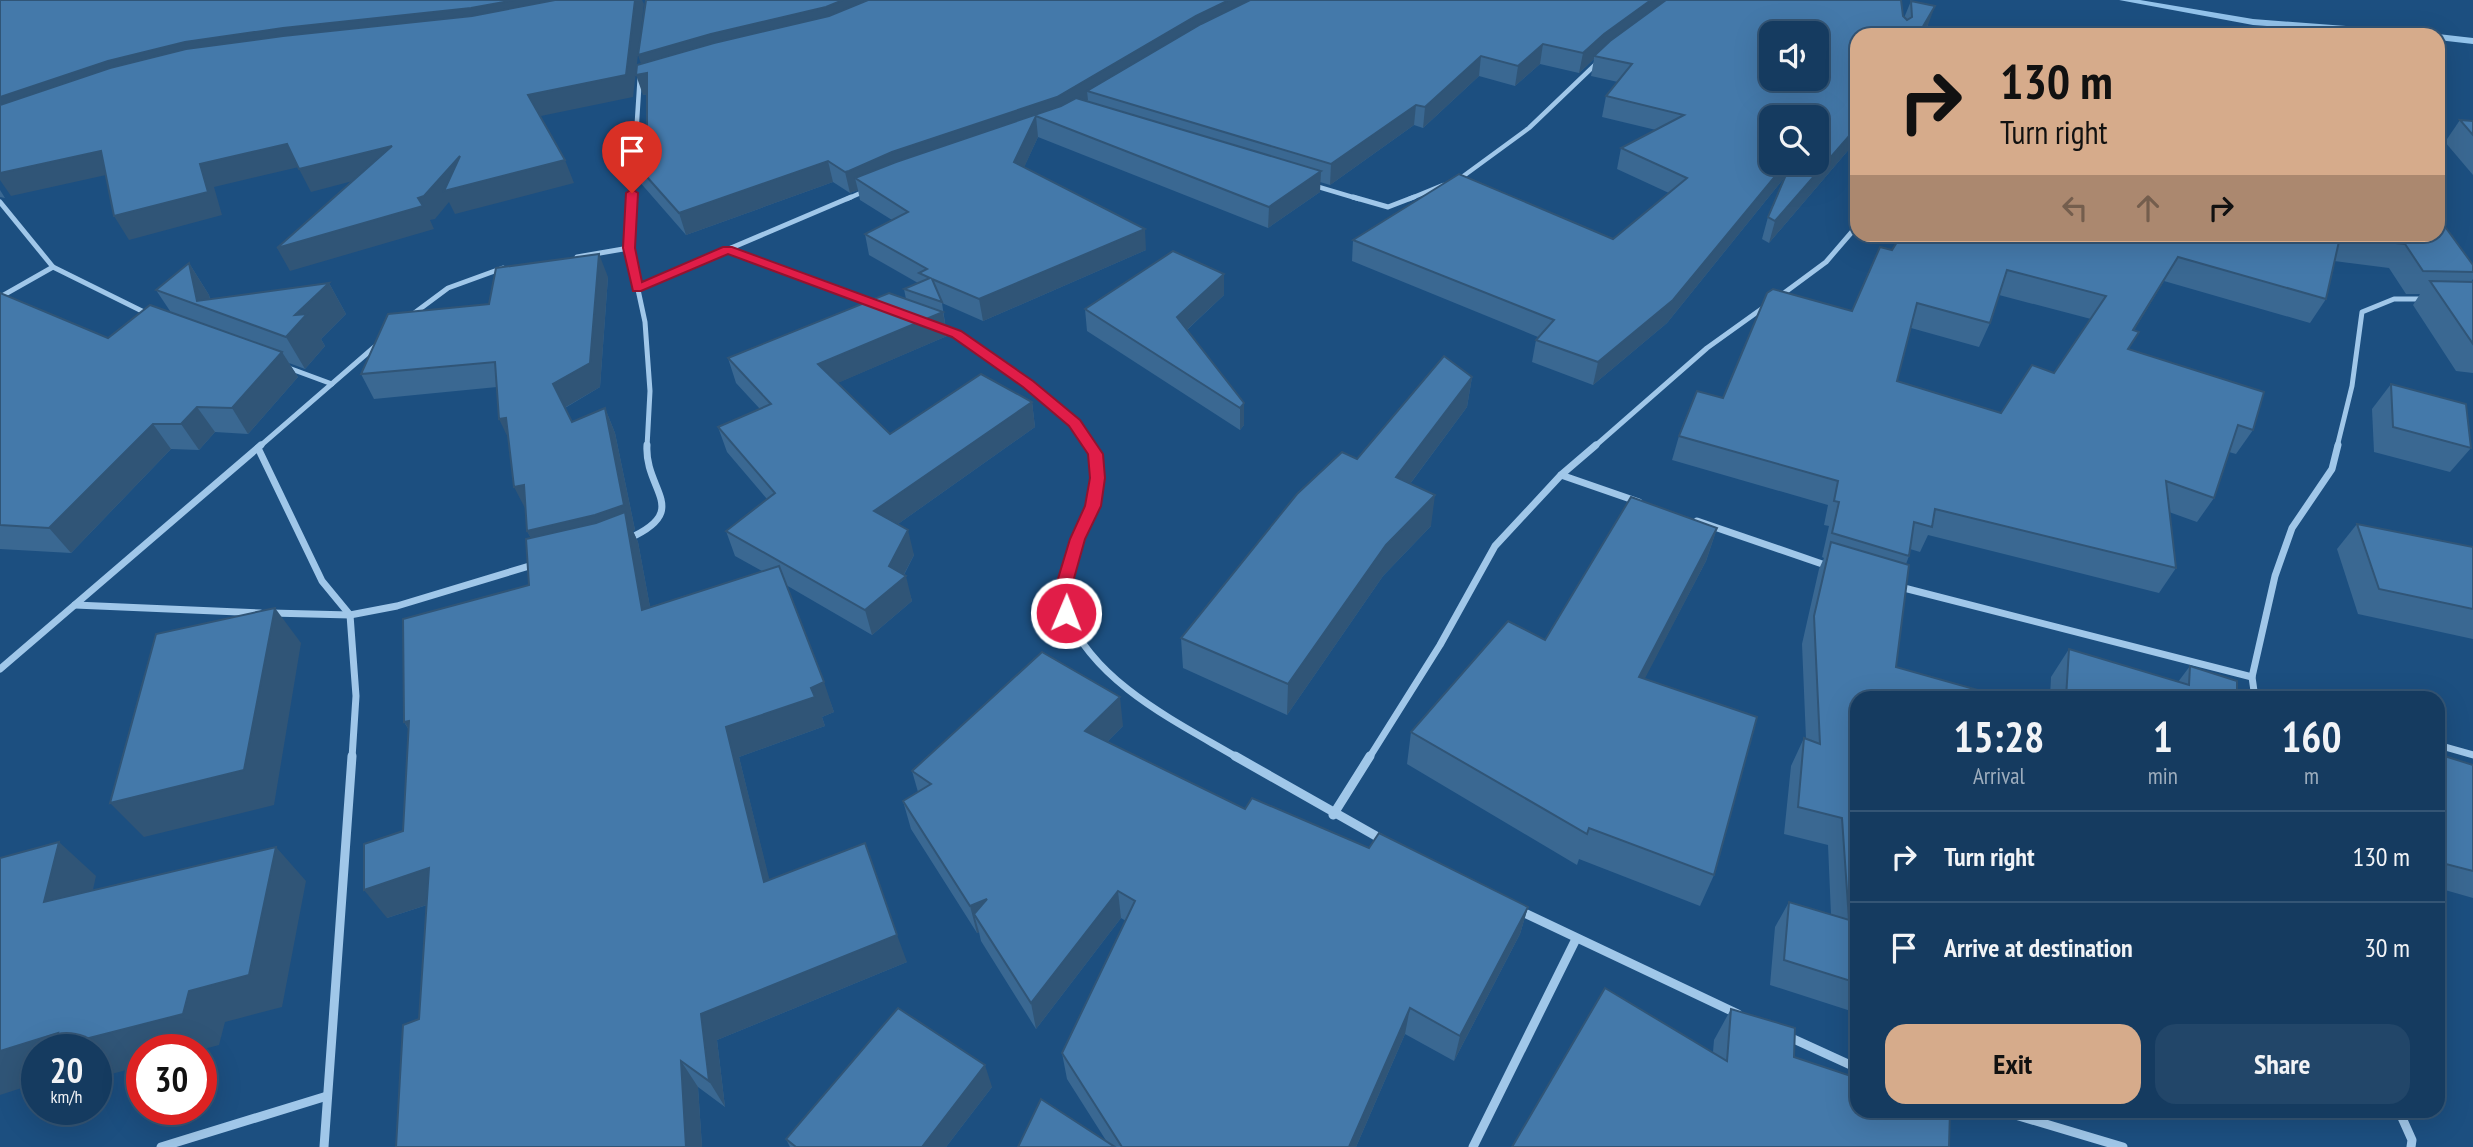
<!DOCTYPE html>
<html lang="en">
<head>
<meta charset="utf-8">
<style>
  body { margin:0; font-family:"PT Sans Narrow",sans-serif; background:#224669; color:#f1f3f6; height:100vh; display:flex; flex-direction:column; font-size:26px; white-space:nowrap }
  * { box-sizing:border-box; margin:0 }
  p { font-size:23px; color:#9dadbd }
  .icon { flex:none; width:38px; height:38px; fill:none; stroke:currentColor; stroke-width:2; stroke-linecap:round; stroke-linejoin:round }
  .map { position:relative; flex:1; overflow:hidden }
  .sheet { position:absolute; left:1850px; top:691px; width:595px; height:427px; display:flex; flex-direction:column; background:#153b60; border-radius:21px; box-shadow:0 7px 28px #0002,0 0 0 2px #345575 }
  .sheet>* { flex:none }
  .top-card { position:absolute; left:1850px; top:28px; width:595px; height:214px; border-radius:21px; box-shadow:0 7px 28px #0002,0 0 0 2px #345575; background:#d6ab8b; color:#111; overflow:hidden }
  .tools { position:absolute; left:1759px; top:21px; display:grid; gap:14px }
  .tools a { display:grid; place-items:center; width:70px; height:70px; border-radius:14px; background:#153b60; box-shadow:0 7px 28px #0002,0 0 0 2px #345575; font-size:35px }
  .speed { position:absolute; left:21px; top:1034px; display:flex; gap:14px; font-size:35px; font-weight:700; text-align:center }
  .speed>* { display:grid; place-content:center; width:91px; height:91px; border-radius:50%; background:#153b60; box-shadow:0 7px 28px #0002,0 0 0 2px #345575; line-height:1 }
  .speed small { font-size:18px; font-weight:400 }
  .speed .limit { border:10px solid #d22; background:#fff; color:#111 }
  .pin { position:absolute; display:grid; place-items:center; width:60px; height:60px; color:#fff; margin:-72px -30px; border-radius:50% 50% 50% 0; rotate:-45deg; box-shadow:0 0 7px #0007 }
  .pin .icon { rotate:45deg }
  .me { position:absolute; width:77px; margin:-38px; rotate:1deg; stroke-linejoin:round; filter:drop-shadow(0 0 5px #0008) }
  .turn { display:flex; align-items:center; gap:24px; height:147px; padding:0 35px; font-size:32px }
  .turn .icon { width:91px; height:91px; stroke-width:2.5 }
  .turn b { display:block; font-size:49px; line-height:60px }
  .lanes { display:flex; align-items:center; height:66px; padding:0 35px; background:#0003; justify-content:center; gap:35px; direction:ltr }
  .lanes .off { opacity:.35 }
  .eta { display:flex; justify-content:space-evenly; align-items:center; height:119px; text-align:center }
  .eta b { font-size:42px; font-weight:700; line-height:49px }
  .cta { display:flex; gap:14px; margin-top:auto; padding:14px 35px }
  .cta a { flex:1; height:80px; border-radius:21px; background:#d6ab8b; color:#111; font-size:28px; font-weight:700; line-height:80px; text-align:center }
  .cta a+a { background:#224669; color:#f1f3f6 }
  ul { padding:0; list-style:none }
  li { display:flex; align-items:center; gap:21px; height:91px; padding:0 35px; border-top:2px solid #345575 }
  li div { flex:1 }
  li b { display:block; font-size:26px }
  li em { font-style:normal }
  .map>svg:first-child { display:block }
</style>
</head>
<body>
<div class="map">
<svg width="2473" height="1147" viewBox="0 0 2473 1147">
  <rect width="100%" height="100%" fill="#1c4f80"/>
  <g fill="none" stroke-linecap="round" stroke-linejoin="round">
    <g fill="#93c3eb" fill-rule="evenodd">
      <polygon points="2119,0 2140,0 2253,19 2426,32 2431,35 2388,35 2253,25"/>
      <polygon points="2438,34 2473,38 2473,44 2438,40 2438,35 2435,35"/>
    </g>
    <g stroke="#a0c7e9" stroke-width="4.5">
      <polyline points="1458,180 1529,128 1598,62"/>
      <polyline points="1312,185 1359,199"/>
      <polyline points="632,199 640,74"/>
      <polyline points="847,199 865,191"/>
      <polyline points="1409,199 1443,185"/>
    </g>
    <g stroke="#a0c7e9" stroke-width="5">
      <polyline points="632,197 629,248 645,322 650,391 647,447"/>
      <polyline points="1353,197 1388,207 1414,197"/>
      <polyline points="0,202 53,267 148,314"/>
      <polyline points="727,250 875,304"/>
      <polyline points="577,257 629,248"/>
      <polyline points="637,288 851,197"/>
      <polyline points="1780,296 1826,262 1857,226"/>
      <polyline points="0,297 53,267"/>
      <polyline points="409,317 448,288 503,268"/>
      <path d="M939,328c56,25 118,66 151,119"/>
      <polyline points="286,367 332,384"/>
      <polyline points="259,447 379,343"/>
      <polyline points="1594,447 1707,348 1767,305"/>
      <polyline points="2337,447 2352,386 2362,312 2394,299 2423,299"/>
    </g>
    <g stroke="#a0c7e9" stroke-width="7">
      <path d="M1089,445c34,52 -44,118 -22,170 29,69 110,107 171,143"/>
      <polyline points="258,448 322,581 350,615 356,696 352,758"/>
      <polyline points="1561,475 1639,502"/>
      <polyline points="1697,521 1828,566"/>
      <path d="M628,539c65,-29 16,-48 19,-94"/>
      <polyline points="1900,587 2252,677"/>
      <polyline points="75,605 260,613"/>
      <polyline points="271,613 350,615 397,606 536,564"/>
      <polyline points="0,669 261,445"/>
      <polyline points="2255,692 2276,698"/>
      <polyline points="2255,698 2252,677 2275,576 2292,528 2332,469 2338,445"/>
      <polyline points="2438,745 2473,755"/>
      <polyline points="1369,758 1440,645 1495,546 1561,475 1596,445"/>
    </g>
    <g stroke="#a0c7e9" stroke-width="9">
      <polyline points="1235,756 1383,840"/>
      <polyline points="1333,815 1370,756"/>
      <polyline points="1518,910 1738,1014"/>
      <polyline points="1787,1036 1857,1068"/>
      <polyline points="2002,1111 2123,1147"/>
      <polyline points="2399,1111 2412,1140 2411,1147"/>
      <polyline points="161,1147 327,1096"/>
      <polyline points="324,1147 352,756"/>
      <polyline points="1473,1147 1576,939"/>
    </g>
  </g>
  <g fill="#3a6892" fill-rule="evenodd">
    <polygon points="1911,1 1928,25 1922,35 1857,35 1857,129 1851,147 1769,243 1762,239 1768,217 1784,178 1667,323 1593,385 1532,362 1536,340 1538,337 1352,261 1353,240 1613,239 1669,193 1617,169 1621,148 1656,130 1602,117 1606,96 1618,82 1591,76 1594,59 1579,73 1540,64 1515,86 1479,76 1423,128 1414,125 1330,185 1320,182 1320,192 1268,228 1038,137 1024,167 1146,250 983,321 942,303 947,336 837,383 890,434 1032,402 1035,427 898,524 914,555 904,575 912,601 872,635 786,585 834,712 822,717 825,726 739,757 769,880 907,962 717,1040 725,1107 698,1087 702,1147 396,1147 419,1019 427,905 387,918 403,831 409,730 404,722 529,585 531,538 527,531 526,511 497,387 374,399 361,374 489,304 608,277 600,387 565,408 572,422 605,408 615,433 635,530 633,531 638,542 650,607 762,571 735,556 726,531 767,499 727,452 718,427 760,409 736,383 728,358 906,299 904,289 918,283 869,255 865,234 892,220 860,200 858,190 850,193 833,182 686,235 638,180 631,159 647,151 647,94 643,95 641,64 1903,16 1904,18"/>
    <polygon points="2460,120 2473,121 2473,175 2445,142"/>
    <polygon points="0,190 5,198 0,197"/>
    <path d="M2438,234l35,31v14l-2,3h2v91l-17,-2 -43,-66 7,-11h-14l-17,-26 -55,-7 -8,38 -16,24 -146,-42 -30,49 -5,19 124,81 -17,24 -7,-2 -15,46 -17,24 -28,-10 7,56 -17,25 -231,-58 -8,17 -10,-3 -1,7 -3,8 -49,134v315l-87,-28 5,-58 14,-25 42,13 -3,-70 -44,-11 7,-68 13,-28 2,1 -4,-95 17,-75 5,-11 -2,-1 7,-31 -5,-1 4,-20 -156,-45 7,-24 44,-38 129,-87 40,-61zM1999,295l92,24 -37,54 -53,40 -104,-32 14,-53 68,19 11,-24z"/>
    <polygon points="189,263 209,295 210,299 329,283 346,314 321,339 325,346 305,369 289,363 298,377 248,434 215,432 199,450 171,449 71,553 0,549 0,293 108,338 170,311 156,290"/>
    <polygon points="1224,295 1187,330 1244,403 1244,425 1240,430 1087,331 1085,309"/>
    <polygon points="1472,377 1467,407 1410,484 1431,526 1383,576 1287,715 1183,668 1181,638 1357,459"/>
    <polygon points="2391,384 2471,448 2450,472 2374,452 2372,409"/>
    <polygon points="2357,524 2473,547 2473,639 2358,614 2337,549"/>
    <polygon points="1717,528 1706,561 1644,679 1714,875 1700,906 1579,859 1577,865 1407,764 1411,732 1545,640"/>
    <polygon points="2069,649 2178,682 2190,666 2237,698 2050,698 2051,677"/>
    <polygon points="1123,726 1107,742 1245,809 1369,848 1528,907 1520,934 1454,1061 1405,1034 1356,1147 1018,1147 1107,1142 1067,1079 1062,1053 1126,921 1121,918 1036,1029 981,941 979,932 977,933 911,829 903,801 918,792 912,771"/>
    <polygon points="2438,754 2473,765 2473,898 2438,888"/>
    <polygon points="1731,1009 1794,1057 1512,1147 1713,1052 1714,1040"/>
    <polygon points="992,1087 946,1147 790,1147 786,1139"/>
  </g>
  <g fill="#305577">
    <polygon points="515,0 623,0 0,122 0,97 108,61 185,42 283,28"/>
    <polygon points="635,0 642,0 644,4 633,97 536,117 528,95"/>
    <polygon points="843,0 891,0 653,93 643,95 636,75 644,73 638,55 711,34"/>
    <polygon points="1229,0 1269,0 1087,91 1088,100 1059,118 1036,116 1038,137 1017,183 855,178 858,190 850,193 845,172"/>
    <polygon points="1651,0 1674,0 1594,56 1594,59 1579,73 1583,53 1604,34"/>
    <polygon points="1935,6 1928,25 1922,35 1918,35"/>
    <polygon points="1543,44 1540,64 1515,86 1518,66"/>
    <polygon points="1481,56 1479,76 1423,128 1425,107"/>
    <polygon points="1416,105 1414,125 1330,185 1331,164"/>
    <polygon points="1857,127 1851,147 1769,243 1775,221"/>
    <polygon points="287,144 299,167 214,187 222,215 129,240 114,216 200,164"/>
    <polygon points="392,146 402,168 311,192 299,169"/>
    <polygon points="101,151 115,173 11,196 0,180 0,173"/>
    <polygon points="460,156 565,160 574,183 455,214 449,202 435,219 430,220 434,229 290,271 277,248 418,198"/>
    <polygon points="828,161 833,182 686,235 679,213"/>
    <polygon points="1786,163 1792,163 1788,173 1667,323 1593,385 1598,362"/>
    <polygon points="1321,171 1320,192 1268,228 1269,207"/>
    <polygon points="1145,229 1146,250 983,321 979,299"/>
    <polygon points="599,254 608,277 600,387 564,408 553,384"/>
    <polygon points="2178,257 2164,281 2120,354 2133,330"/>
    <polygon points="189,263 209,295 212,310 197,301"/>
    <polygon points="1224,274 1224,295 1178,338 1177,317"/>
    <polygon points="329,283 346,314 321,339 325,346 305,369 286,337 295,315"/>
    <polygon points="943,312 947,336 824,389 818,364"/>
    <polygon points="282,352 298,377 248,434 232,408"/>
    <polygon points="1472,377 1467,407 1392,508 1396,477"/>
    <polygon points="1032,402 1035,427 881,536 874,511"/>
    <polygon points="1244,403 1244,425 1240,430 1240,408"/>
    <polygon points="197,407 215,432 199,450 181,424"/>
    <polygon points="605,408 615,433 635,530 633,531 638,542 656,639 540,556 527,531"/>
    <polygon points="506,418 511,444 499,419"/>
    <polygon points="153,424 171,449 71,553 49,528"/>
    <polygon points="524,485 527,512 514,487"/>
    <polygon points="1435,495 1431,526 1383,576 1287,715 1288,684 1386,545"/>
    <polygon points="1717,528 1706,561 1629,709 1639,677"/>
    <polygon points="908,530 914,555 902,578 906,576 912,601 872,635 865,610"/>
    <polygon points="275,608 301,643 274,805 144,837 110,803"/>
    <polygon points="824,682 834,712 822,717 825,726 739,757 777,910 764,882 726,727"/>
    <polygon points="1120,697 1123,726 1089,760 1085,731"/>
    <polygon points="409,721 424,752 404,722"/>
    <polygon points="59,842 96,876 83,935 44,902"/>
    <polygon points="276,847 306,881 282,1007 225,1022 219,1045 200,1050 142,1050 142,1066 96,1078 96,1050 37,1050 37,1083 0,1095 0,1051 189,991"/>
    <polygon points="429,868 451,897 387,918 364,890"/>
    <polygon points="1118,891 1121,918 1036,1029 1031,1003"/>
    <polygon points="987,899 974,914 979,932 977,933 970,906"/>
    <polygon points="1528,907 1520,934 1454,1061 1460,1036"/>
    <polygon points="897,935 907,962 717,1040 725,1107 709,1081 701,1014"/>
    <polygon points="1410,1008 1405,1034 1356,1147 1349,1147"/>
    <polygon points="681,1061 698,1087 702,1147 686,1147"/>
    <polygon points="985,1065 992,1087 946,1147 922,1147"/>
  </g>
  <g fill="#4479aa" stroke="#305577" stroke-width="2" fill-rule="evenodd">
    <polygon points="0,0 515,0 471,8 283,28 185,42 108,61 0,97"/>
    <polygon points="555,0 635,0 626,75 528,95 565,160 444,191 460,156 424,196 418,198 423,206 277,248 392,146 299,169 287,144 200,164 208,192 114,216 101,151 0,173 0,105 110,68 186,49 283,36 472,16"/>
    <polygon points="646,0 843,0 826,7 711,34 638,55"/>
    <polygon points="868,0 1229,0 1196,16 1057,97 892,152 849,171 845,172 828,161 679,213 631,159 631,155 647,151 647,73 636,75 637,65 714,43 829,16"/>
    <polygon points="1250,0 1651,0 1604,34 1583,53 1543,44 1518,66 1481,56 1425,107 1416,105 1331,164 1087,91 1201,24"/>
    <path d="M1666,0h235l2,16 4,4 5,-3 -1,-16 24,5 -17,29h-61v92l-82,94 -7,-4 23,-54h25v-46h-45v46h15l-113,137 -75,62 -62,-22 18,-20 -201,-80 106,-66 154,65 74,-61 -66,-30 63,-33 -78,-19 26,-32 -38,-8 16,-15zM1771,33h45v46h-45z"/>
    <polygon points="1076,98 1321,171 1269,207 1036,116 1014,162 1145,229 979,299 932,279 942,302 904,289 930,278 919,273 927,269 865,234 908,212 855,178 896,162 1061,106"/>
    <polygon points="2460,120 2473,121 2473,135"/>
    <path d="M2438,217l35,48v7l-50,-1 -18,-27 -65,-7 -14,62 -148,-42 -45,73 6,2 -11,17 136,43 -11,38 -15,-5 -24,73 -48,-17 10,87 -241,-59 -3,18 -18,-5 -5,34 -77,-23 7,-31 -5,-1 4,-20 -159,-45 18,-45 26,7 44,-105 6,-4 79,22 28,-64 12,3 10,-16h536zM2007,270l99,26 -52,77 -22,-8 -31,48 -104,-32 20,-78 73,20z"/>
    <polygon points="1173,251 1224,274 1177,317 1244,403 1240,408 1085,309"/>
    <polygon points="599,254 590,363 553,384 572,422 605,408 624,505 595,515 527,531 524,485 514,487 506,418 499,419 495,362 361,374 388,314 489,304 496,268"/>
    <polygon points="189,263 197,301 329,283 295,315 307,314 286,337 156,290"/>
    <polygon points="2430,281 2473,282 2473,344"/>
    <polygon points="0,293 108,338 150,305 282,352 232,408 197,407 181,424 153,424 49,528 0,525"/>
    <polygon points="889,293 943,312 818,364 890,434 981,374 1032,402 874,511 908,530 889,566 906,576 865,610 726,531 775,493 718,427 771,404 728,358"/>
    <polygon points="1444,356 1472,377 1396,477 1435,495 1386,545 1288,684 1181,638 1297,494 1342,452 1357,459"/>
    <polygon points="2391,384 2466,404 2471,448 2393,427"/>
    <polygon points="1631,497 1717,528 1639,677 1757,717 1714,875 1589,828 1587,834 1411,732 1508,621 1545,640"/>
    <polygon points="625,512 642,610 779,566 824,682 811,688 815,697 726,727 764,882 865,843 897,935 701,1014 709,1081 681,1061 686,1147 396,1147 403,1025 419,1019 429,868 364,890 364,844 403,831 409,721 404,722 403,619 529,585 526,539 596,523"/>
    <polygon points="2357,524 2473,547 2473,609 2379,589"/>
    <polygon points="1831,542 1909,565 1896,667 2006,698 1857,698 1857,983 1784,960 1789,902 1849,920 1842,818 1798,807 1804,738 1820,744 1814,616"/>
    <polygon points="275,608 244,770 110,803 156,634"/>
    <polygon points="2069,649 2189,685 2190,666 2237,681 2237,698 2066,698"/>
    <polygon points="1042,652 1120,697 1085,731 1245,809 1252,798 1369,848 1379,833 1528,907 1460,1036 1410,1008 1349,1147 1122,1147 1062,1053 1135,901 1118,891 1031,1003 974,914 987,899 970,906 903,801 931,784 912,771"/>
    <polygon points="2438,754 2473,765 2473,871 2438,862"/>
    <polygon points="59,842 44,902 276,847 249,975 189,991 183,1014 54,1047 58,1033 0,1051 0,858"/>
    <polygon points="1605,988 1727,1061 1731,1009 1795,1028 1794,1057 1857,1078 1857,1111 1950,1111 1949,1147 1512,1147"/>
    <polygon points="898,1008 985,1065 922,1147 796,1147 786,1139"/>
    <polygon points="1041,1099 1115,1147 1018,1147"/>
  </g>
  <polygon fill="#e11d48" stroke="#92132f" stroke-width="2" points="632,189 638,193 635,248 642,282 723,247 732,247 961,331 1033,381 1080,420 1103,454 1105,478 1101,506 1085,539 1073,582 1074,613 1072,617 1066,619 1058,613 1057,582 1070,539 1085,506 1090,478 1088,454 1069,426 1023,387 952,337 728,254 641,291 633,291 623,248 626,193"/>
</svg>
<div class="tools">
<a><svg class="icon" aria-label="sound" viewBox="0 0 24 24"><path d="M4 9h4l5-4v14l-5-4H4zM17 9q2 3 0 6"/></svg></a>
<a><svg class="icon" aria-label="search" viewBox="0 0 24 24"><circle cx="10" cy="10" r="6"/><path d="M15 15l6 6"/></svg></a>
</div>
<div class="speed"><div>20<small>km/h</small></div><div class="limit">30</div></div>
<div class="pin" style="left:632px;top:193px;background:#d93025"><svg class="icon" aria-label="arrive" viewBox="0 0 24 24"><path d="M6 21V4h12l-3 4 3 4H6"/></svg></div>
<svg class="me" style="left:1066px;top:613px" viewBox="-20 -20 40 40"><circle r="17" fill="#e11d48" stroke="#fff" stroke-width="3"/><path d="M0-11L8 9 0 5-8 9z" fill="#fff"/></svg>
<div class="top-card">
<div class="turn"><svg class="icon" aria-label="right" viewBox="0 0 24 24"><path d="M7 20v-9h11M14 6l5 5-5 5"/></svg><div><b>130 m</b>Turn right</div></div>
<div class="lanes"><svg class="icon off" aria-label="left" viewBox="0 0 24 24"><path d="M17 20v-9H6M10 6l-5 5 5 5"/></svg><svg class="icon off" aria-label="ahead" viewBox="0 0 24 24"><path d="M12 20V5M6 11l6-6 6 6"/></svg><svg class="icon" aria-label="right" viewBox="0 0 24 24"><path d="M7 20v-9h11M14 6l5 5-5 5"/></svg></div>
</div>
<section class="sheet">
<div class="eta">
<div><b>15:28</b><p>Arrival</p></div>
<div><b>1</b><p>min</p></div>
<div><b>160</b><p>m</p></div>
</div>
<ul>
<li><svg class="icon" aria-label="right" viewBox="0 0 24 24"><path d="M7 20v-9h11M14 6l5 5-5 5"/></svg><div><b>Turn right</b></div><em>130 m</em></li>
<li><svg class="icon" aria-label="arrive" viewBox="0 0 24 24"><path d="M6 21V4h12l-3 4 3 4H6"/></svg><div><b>Arrive at destination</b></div><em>30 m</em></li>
</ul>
<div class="cta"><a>Exit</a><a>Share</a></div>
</section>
</div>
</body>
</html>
